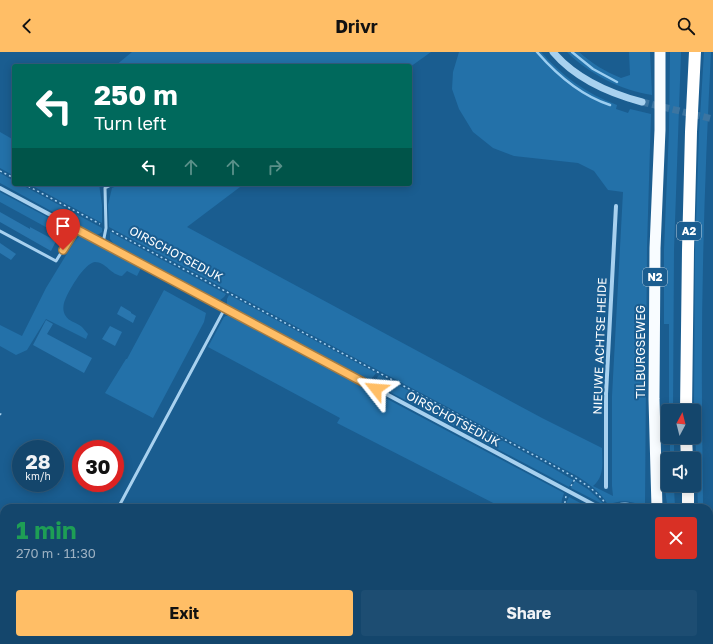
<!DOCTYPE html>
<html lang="en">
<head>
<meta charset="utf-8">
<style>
  body { margin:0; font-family:"Golos Text",sans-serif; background:#1d4d72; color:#f1f3f6; height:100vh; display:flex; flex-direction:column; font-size:15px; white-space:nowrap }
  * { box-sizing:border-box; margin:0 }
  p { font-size:13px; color:#9db1c2 }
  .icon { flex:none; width:22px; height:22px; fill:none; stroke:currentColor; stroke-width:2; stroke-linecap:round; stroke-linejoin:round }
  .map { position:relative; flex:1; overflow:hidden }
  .side { position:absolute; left:0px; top:452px; width:713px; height:140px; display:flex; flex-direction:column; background:#14466c; border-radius:12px 12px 0 0; box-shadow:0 2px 10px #0003,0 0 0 1px #335e7f }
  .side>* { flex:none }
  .banner { position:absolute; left:12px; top:12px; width:400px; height:122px; border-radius:4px; box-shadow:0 2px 10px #0003,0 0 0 1px #335e7f; background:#00695c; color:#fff; overflow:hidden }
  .needle { width:26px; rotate:7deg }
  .controls { position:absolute; left:661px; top:352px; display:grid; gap:8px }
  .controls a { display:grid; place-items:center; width:40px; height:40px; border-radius:4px; background:#14466c; box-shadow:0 2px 10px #0003,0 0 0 1px #335e7f; font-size:20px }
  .speed { position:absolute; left:12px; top:388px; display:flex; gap:8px; font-size:20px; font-weight:700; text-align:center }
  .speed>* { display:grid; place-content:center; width:52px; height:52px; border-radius:50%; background:#14466c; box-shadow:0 2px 10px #0003,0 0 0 1px #335e7f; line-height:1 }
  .speed small { font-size:10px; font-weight:400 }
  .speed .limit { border:6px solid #d22; background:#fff; color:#111 }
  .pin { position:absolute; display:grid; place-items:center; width:34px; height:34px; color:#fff; margin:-41px -17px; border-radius:50% 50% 50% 0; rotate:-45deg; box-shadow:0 0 4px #0007 }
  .pin .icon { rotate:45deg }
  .me { position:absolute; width:44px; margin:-22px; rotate:298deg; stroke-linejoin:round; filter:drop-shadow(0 0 3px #0008) }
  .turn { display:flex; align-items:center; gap:14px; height:84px; padding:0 16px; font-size:18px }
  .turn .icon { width:52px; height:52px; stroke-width:2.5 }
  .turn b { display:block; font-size:28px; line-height:34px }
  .lanes { display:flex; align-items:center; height:38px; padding:0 16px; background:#0003; justify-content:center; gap:20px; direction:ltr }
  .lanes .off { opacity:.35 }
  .round { display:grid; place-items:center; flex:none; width:42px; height:42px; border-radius:4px; background:#1d4d72 }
  .overview { display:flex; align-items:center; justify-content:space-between; height:68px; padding:0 16px }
  h1 { font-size:24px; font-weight:700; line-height:30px; color:#1e9e55 }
  .action { display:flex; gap:8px; margin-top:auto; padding:8px 16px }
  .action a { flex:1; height:46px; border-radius:4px; background:#ffbe66; color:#111; font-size:16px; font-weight:700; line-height:46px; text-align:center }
  .action a+a { background:#1d4d72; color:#f1f3f6 }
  header { display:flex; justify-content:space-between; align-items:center; height:52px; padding:0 16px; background:#ffbe66; color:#111; font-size:18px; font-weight:700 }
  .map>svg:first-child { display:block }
</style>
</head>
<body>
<header><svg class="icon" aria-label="back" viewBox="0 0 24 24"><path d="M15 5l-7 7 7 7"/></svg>Drivr<svg class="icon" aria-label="search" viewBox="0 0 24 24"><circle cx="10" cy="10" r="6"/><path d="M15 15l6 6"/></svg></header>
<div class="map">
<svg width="713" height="592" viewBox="0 0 713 592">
  <rect width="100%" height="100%" fill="#1a5d90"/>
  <g fill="#2371a9">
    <polygon points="132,0 431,0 410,15 115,14"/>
    <path d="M459,0h82c21,24 46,42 76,53l-1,4 12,4 2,-4 21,5 -4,133 -2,259 -4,-2 -1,1c-11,-5 -21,-5 -32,0 -7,-13 -19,-21 -31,-29l-468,-249 -1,-22 4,-17 9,-4h123l-57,43 355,191 60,30c0,15 3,28 -9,38l20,10 -1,-10v-90l11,-204 -15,-2 -14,-19 -16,-8 -64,-7 -21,-8 -20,-16 -14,-23 -7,-20 1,-17z"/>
    <path d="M567,0h12c12,11 27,20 42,26l9,-3 -1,-23h21l2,43c-30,-4 -64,-22 -85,-43z"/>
    <polygon points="670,0 681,0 674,198 673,359 669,359 669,272 664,272 664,197 669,78"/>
    <path d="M704,0h7c-6,117 -10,234 -9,350 0,36 1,71 1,106h-5l-4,-107 1,-150 4,-118z"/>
    <polygon points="0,80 14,88 14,124 0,116"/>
    <polygon points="0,121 14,129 14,132 20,132 102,176 102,180 99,182 95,183 0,131"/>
    <polygon points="29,132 99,132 102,153 102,171"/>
    <polygon points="0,140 66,175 67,179 64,185 0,150"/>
    <polygon points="110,180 226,242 224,245 219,249 114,192 110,187"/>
    <path d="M80,183l61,33 -4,8 -10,-5 -5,5c-11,-1 -16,-14 -27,-14 -11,1 -28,31 -31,41 -1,4 -1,8 1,12 4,7 11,7 17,12 2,2 4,5 6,7l-2,5 -40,-20 -19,31 -11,5 -16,-9v-21l22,11 24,-48 28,-46z"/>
    <polygon points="164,238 206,261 204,270 153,366 105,341 126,307 127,307"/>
    <polygon points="229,243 376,321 373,325 369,328 227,253 227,247"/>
    <polygon points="226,264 231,264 564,441 562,447 561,456 503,456 337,371 340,366 208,295 224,265"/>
    <polygon points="379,323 544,411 573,428 569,435 377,333 376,327"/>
    <polygon points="670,385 674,385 674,401 670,400"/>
    <polygon points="575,429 589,438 606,454 571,436"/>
    <polygon points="674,436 675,455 673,456 670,456 669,453 667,452 665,437"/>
    <polygon points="569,445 586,454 587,456 566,456 567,449"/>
    <polygon points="533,588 651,588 651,592 531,592"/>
  </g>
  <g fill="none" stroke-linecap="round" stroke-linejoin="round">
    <g stroke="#9bcef1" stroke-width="2.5">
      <path d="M537,0c20,23 45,44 73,53"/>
      <polyline points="572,0 593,17 617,30"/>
    </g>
  </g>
  <g fill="#2976ae">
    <polygon points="0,160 30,177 30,175 56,189 51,199 0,170"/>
    <polygon points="0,191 16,202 11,208 0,201"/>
    <polygon points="121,254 131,260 131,261 136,264 133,271 117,262"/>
    <polygon points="46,268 53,272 47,282 92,306 84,321 33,293"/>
    <polygon points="110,274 122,280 115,294 102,287"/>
  </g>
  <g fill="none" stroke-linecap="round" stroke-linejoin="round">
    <polyline stroke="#3c75a1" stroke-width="7" stroke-dasharray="7 3.5" stroke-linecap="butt" points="642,50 713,67"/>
    <g stroke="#a8d1ef" stroke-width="1.5" stroke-dasharray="2 3" stroke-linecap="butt">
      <polyline points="0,119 14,126"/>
      <polyline points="24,132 100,172"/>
      <path d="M112,179l433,230c18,10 49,25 60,42"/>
      <polyline points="0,363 2,360"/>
      <polyline points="571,434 575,427"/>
      <polyline points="564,456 566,444"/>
      <polyline points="709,514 713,516"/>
      <polyline points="509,592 511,588"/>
    </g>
    <g stroke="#a8d1ef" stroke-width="3">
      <polyline points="0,179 56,209 76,177"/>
      <polyline points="103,191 106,176 105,136 113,132"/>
      <polyline points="118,456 225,256"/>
      <polyline points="0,549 4,551"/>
      <polyline points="45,592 47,588"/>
    </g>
    <g stroke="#a8d1ef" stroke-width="4">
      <polyline points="0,136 600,456"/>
      <polyline points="606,435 606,342 616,154"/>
      <path d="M613,456c9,-6 17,-3 26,0"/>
      <polyline points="709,493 713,495"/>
      <polyline points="709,502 713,504"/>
      <polyline points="527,592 529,588"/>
    </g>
    <path stroke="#a8d1ef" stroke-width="7" d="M553,0c23,27 55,41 89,50"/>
    <g stroke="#f8fcff" stroke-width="11">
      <polyline points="657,456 654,347 655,196 660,78 660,0"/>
      <polyline points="663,588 663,592"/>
    </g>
    <g stroke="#fff" stroke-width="12">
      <polyline points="686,359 688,198 691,80 695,0"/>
      <polyline points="686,385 687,407"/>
      <polyline points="688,433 688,456"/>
      <polyline points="692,588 693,592"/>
    </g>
  </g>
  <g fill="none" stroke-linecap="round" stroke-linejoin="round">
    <g stroke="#a67c42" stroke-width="10">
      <polyline id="route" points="63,198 76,177 376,337"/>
    </g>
    <use href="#route" stroke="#ffbe66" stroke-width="7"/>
  </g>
  <g text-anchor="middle" stroke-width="4" stroke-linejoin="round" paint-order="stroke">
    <g fill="#1a5d90" stroke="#bacede" stroke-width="1">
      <rect x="677" y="170" width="24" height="18" rx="3"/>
      <rect x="643" y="216" width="24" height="18" rx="3"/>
    </g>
    <g font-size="11" font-weight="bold" fill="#fff">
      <text x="689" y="183">A2</text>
      <text x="655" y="229">N2</text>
    </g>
    <g font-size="12" fill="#fff" stroke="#1a5d90">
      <text transform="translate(176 202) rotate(28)" y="4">OIRSCHOTSEDIJK</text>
      <text transform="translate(600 294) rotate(-88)" y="4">NIEUWE ACHTSE HEIDE</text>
      <text transform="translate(641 300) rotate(-90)" y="4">TILBURGSEWEG</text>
      <text transform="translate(453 367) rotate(28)" y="4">OIRSCHOTSEDIJK</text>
    </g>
  </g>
</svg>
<div class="controls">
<a><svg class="needle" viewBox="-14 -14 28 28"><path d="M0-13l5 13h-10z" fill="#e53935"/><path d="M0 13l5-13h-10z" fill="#9db1c2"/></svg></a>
<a><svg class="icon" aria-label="sound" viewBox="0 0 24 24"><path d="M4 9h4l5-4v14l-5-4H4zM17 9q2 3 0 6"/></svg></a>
</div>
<div class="speed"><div>28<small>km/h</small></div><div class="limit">30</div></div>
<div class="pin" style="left:63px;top:198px;background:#d93025"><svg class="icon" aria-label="arrive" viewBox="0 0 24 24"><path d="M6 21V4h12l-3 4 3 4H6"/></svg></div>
<svg class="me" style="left:376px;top:337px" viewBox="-20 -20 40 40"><path d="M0-17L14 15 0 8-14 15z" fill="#ffbe66" stroke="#fff" stroke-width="4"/></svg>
<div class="banner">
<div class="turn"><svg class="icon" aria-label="left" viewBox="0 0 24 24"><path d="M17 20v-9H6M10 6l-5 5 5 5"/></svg><div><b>250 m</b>Turn left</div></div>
<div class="lanes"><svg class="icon" aria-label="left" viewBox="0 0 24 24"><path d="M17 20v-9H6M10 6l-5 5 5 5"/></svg><svg class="icon off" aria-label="ahead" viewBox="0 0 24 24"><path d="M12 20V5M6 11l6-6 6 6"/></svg><svg class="icon off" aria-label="ahead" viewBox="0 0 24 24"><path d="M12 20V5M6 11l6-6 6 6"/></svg><svg class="icon off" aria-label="right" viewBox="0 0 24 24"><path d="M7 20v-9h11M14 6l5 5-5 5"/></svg></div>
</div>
<section class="side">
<div class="overview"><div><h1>1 min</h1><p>270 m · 11:30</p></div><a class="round" style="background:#d93025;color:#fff"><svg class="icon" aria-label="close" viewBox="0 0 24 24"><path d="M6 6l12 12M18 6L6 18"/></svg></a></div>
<div class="action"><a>Exit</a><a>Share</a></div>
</section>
</div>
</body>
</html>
